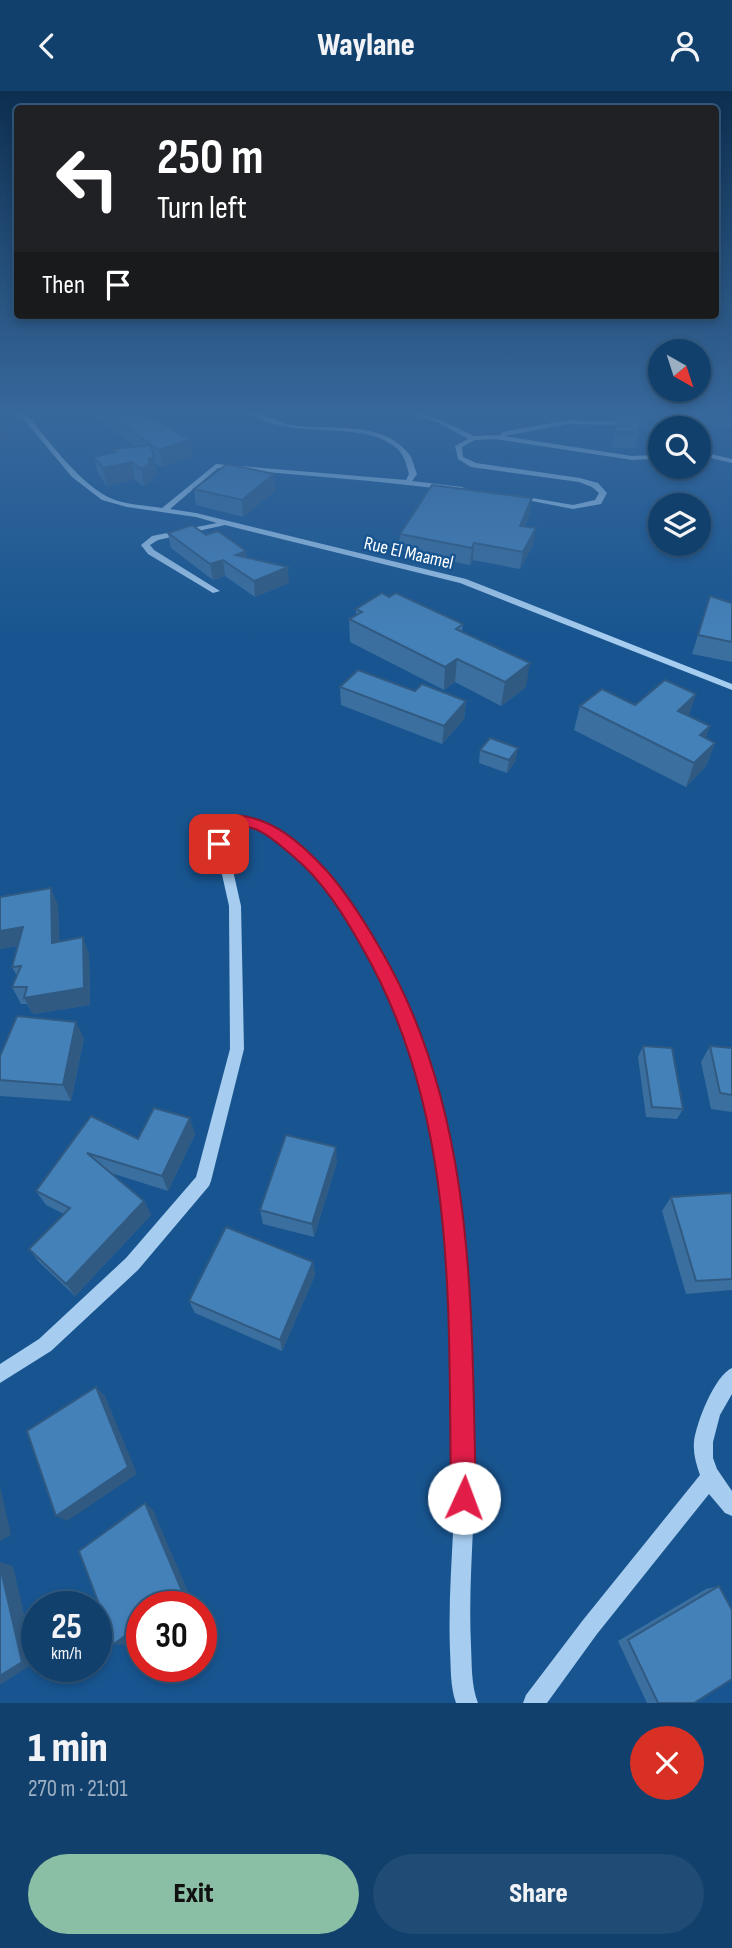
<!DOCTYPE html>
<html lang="en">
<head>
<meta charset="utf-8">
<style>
  body { margin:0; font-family:"Sofia Sans Condensed",sans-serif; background:#1f4b74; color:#f1f3f6; height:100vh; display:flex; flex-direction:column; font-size:26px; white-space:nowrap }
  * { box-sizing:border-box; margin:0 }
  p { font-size:23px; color:#9cafc2 }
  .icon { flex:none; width:38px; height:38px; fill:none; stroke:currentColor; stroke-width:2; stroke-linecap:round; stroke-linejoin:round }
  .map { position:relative; height:1612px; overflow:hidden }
  .side { display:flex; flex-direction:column; background:#12406c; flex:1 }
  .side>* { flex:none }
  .banner { position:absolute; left:14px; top:14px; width:705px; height:214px; border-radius:7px; box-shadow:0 4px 10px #0003,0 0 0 2px #31597f; background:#202124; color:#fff; overflow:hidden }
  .needle { width:46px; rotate:141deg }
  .tools { position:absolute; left:648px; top:248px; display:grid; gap:14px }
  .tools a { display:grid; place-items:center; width:63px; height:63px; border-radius:50%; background:#12406c; box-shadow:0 4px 10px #0003,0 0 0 2px #31597f; font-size:35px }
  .speed { position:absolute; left:21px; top:1500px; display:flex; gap:14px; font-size:35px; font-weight:700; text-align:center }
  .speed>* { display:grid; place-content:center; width:91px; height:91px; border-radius:50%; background:#12406c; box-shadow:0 4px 10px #0003,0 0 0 2px #31597f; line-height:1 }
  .speed small { font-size:18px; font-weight:400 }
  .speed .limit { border:10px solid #d22; background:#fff; color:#111 }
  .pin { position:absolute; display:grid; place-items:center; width:60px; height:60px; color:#fff; margin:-30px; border-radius:14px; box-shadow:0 4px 10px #0006 }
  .me { position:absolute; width:77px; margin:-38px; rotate:2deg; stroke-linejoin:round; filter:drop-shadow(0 0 5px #0008) }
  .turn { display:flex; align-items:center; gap:24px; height:147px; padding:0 28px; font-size:32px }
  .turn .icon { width:91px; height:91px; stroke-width:2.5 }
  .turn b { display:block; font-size:49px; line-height:60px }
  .then { display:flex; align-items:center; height:66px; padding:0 28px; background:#0003; gap:14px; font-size:26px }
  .round { display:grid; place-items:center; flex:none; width:74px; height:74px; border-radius:37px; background:#1f4b74 }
  .summary { display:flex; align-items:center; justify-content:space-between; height:119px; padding:0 28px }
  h1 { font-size:42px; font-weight:800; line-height:52px }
  .button { display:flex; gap:14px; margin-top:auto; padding:14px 28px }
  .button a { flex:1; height:80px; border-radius:42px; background:#8abfa5; color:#111; font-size:28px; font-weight:800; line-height:80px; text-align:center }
  .button a+a { background:#1f4b74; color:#f1f3f6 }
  header { display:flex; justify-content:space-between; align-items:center; height:91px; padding:0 28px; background:#12406c; font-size:32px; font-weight:800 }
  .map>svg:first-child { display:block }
</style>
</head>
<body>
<header><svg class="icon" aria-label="back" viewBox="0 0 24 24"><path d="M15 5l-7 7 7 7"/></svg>Waylane<svg class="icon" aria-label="person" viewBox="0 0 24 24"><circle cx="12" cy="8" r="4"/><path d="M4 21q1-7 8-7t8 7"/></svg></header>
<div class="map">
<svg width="732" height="1612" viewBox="0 0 732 1612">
  <rect width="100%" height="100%" fill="#185590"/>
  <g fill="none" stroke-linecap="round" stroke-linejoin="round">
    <g fill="#a6ccef" fill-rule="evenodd">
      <path d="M16,319h7c23,27 54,71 85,87 16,8 37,8 54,11l54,-44 190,16 3,-6c-3,-11 -5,-21 -15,-28 -36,-28 -104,-3 -150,-36 16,0 30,12 46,15 38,6 92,-6 119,29 4,5 5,13 8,20l-5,7 50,6 4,2 -4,2 -92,-10 -152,-13 -48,41 26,4 270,66 266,105v6l-272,-107 -235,-58 -67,15 -8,5 4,5 66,41 -7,2 -65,-39 -7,-9 11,-9 65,-13 -21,-6 -69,-10 -25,-7 -30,-23z"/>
      <polygon points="401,319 411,319 443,330 474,345 501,344 500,343 503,341 568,329 624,331 626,332 626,334 568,333 504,345 632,365 651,364 660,357 660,363 653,368 632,369 495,348 475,349 462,356 463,366 476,372 580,387 598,392 607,402 601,413 573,418 511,406 515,404 573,414 595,409 599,402 592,396 579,391 471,376 458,368 455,355 468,348 439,332"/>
      <polygon points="698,360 732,368 732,372 698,364"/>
      <path d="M241,724c53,13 93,60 120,105 84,136 101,263 108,419 2,41 6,81 6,122 0,61 -7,123 -4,185 1,19 0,39 7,57h-22c-6,-17 -5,-35 -6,-52 -2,-54 3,-106 5,-159 1,-43 -1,-85 -2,-128 -5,-142 -14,-272 -81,-401 -15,-30 -32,-60 -54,-85 -16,-17 -52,-54 -77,-55 -8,0 -11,6 -16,12l16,71 3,143 -33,132 -2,5 -71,84 -87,81 -51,32v-19l39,-25 87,-81 70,-81 34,-128 -1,-143 -16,-72 11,-14z"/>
      <path d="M732,1277v26l-12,21 -7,27v16l4,11 15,22v25l-7,-3 -16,-19 -112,140 -50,69h-24l3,-8 57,-75 117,-145c-4,-11 -7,-22 -6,-33 2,-19 21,-67 38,-74z"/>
    </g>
  </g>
  <g fill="#3b6f9f">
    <polygon points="88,319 138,319 192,366 162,376 155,372 157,384 152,385 153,389 144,395 135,389 107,395 98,383 94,366 112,362 112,358 135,356"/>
    <polygon points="669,319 732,319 732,336 666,330"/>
    <polygon points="618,322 643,325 635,357 611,356"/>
    <polygon points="274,383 275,400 243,426 196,414 194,398"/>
    <polygon points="532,407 529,424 525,435 533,454 520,478 473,469 470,474 399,459 400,443"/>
    <polygon points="168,442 206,444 247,466 289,492 255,506 225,485 213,489 171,457"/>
    <polygon points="710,505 732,512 732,571 692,563"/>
    <polygon points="389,506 463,533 462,540 526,596 501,615 455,591 444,599 350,551 349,528 356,524 356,518"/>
    <polygon points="340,596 415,600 466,610 464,628 442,653 341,614"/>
    <polygon points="635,614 689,625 706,647 715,652 706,675 686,696 574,639 580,615"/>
    <polygon points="480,659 516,669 507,682 479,672"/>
    <polygon points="0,806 58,814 59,851 89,863 90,914 33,923 27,913 21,913 12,896 17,885 12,876 17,855 0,858"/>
    <polygon points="84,947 71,1010 0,1005 0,965"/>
    <polygon points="643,955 683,1018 677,1028 646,1026 638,966"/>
    <polygon points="710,955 732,957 732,1021 711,1018 701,971"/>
    <polygon points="91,1025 138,1048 195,1043 168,1100 111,1082 144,1110 151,1124 75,1205 39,1171 29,1158 64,1123 46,1114 36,1100"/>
    <polygon points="337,1071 314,1146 263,1133 260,1119"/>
    <polygon points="732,1102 732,1199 686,1203 662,1120 671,1106"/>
    <polygon points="313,1171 315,1184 282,1260 195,1222 189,1210"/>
    <polygon points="719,1495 694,1612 647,1612 618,1550 706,1498"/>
  </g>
  <g fill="#305a82">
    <polygon points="4,335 8,349 0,351 0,336"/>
    <polygon points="190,349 192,366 162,376 159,359"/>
    <polygon points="154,367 157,384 152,385 153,389 144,395 141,378 148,368"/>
    <polygon points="132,371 135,389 107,395 103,377"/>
    <polygon points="274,383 275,400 243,426 242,409"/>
    <polygon points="532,407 529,424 518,451 520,435"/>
    <polygon points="536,437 533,454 520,478 523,461"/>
    <polygon points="474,452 473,469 470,474 472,457"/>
    <polygon points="246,460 248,476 236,464"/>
    <polygon points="223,469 225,485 213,489 210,473"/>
    <polygon points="288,476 289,492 255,506 254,490"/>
    <polygon points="457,568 455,591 444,599 445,576"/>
    <polygon points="530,572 526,596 501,615 505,591"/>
    <polygon points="696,603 688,627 678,620"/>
    <polygon points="466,610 464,628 442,653 444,635"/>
    <polygon points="710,635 702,659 700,644"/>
    <polygon points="715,652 706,675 686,696 694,672"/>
    <polygon points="518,657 516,669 507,682 509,669"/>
    <polygon points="51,797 58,814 60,869 52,852"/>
    <polygon points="23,836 30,853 0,858 0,840"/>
    <polygon points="83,846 89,863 90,914 33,923 24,907"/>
    <polygon points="76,931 84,947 71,1010 63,994"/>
    <polygon points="190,1027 195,1043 168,1100 162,1085"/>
    <polygon points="336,1056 337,1071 314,1146 312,1133"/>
    <polygon points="144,1110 151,1124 75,1205 66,1193"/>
    <polygon points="313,1171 315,1184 282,1260 280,1249"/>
    <polygon points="96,1296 105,1305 137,1383 67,1430 56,1425"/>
    <polygon points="0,1395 11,1444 0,1450"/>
    <polygon points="145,1412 153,1419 189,1503 174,1516 163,1516"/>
    <polygon points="0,1471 13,1475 35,1571 0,1594"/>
    <polygon points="142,1532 142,1540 124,1554 114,1553"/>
  </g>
  <g fill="#4581b9" stroke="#305a82" stroke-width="2">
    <polygon points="105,319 138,319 153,330 157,329 190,349 159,359 151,354 154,367 148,368 150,372 141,378 132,371 103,377 94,366 116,361 112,358 151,354"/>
    <polygon points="682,319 732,319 732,323"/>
    <polygon points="618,322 643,325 639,341 614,341"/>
    <polygon points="227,373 274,383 242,409 194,398"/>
    <polygon points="432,394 532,407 520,435 536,437 523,461 474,452 472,457 400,443"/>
    <polygon points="192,434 206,444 218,440 246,460 236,464 288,476 254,490 223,469 210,473 168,442"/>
    <polygon points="382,502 389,506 396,502 463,533 456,538 530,572 505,591 457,568 445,576 349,528 362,521 356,518"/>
    <polygon points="710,505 732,512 732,551 698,544"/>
    <polygon points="358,579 415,600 422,593 466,610 444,635 340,596"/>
    <polygon points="665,589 696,603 678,620 710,635 700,644 715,652 694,672 580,615 602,598 635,614"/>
    <polygon points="490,647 518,657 509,669 480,659"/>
    <polygon points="51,797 52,852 83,846 84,897 24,907 27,896 12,896 21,875 12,876 23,836 0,840 0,806"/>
    <polygon points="17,925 76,931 63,994 0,989 0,965"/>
    <polygon points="643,955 672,957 683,1018 652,1016"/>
    <polygon points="710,955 732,957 732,1004 720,1002"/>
    <polygon points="154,1017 190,1027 162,1085 87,1062 144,1110 66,1193 29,1158 70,1117 36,1100 91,1025 138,1048"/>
    <polygon points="286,1044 336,1056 312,1133 260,1119"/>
    <polygon points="732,1102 732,1188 696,1190 671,1106"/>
    <polygon points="226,1136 313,1171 280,1249 189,1210"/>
    <polygon points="96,1296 128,1376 56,1425 27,1340"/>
    <polygon points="145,1412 182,1500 163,1516 142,1516 142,1532 114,1553 79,1460"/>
    <polygon points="0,1475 22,1571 0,1585"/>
    <polygon points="719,1495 732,1519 732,1588 694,1612 658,1612 628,1549"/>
  </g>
  <linearGradient id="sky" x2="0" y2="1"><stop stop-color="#0d2f4f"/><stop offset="0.59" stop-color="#37689c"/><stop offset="1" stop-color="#37689c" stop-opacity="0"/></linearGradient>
  <rect width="732" height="545" fill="url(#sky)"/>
  <path fill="#e11d48" stroke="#92132f" stroke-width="2" d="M234,724c39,2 68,29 93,56 20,23 36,48 51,74 100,167 93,365 98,553l-3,9 -9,4 -9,-4 -4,-9c-3,-187 8,-382 -88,-549 -19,-34 -40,-68 -70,-93 -17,-14 -42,-39 -64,-26l-5,18h-10l-3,-4 5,-20z"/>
  <g text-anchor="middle" stroke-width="5" stroke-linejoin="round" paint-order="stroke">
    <g font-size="19" fill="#fff" stroke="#185590">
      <text transform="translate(409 461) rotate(13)" y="7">Rue El Maamel</text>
    </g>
  </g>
</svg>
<div class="tools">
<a><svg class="needle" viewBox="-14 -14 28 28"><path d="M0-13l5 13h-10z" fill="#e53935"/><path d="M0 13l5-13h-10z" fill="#9cafc2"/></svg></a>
<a><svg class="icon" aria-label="search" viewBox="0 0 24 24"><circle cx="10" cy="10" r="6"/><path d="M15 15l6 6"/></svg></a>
<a><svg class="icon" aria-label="layers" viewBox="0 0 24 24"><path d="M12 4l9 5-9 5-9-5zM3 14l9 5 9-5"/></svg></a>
</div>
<div class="speed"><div>25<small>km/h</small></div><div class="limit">30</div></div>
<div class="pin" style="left:219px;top:753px;background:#d93025"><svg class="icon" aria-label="arrive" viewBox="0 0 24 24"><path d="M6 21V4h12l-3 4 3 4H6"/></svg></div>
<svg class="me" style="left:464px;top:1407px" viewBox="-20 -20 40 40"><circle r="19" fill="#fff"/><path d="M0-13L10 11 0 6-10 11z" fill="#e11d48"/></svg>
<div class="banner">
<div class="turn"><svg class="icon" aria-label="left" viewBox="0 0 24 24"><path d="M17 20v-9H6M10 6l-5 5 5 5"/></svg><div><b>250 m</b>Turn left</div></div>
<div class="then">Then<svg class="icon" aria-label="arrive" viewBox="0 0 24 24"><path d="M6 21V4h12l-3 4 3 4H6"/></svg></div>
</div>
</div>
<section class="side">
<div class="summary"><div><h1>1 min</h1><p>270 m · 21:01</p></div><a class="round" style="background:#d93025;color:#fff"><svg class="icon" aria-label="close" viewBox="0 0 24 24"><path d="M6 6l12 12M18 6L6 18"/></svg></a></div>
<div class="button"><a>Exit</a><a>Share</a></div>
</section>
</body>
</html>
